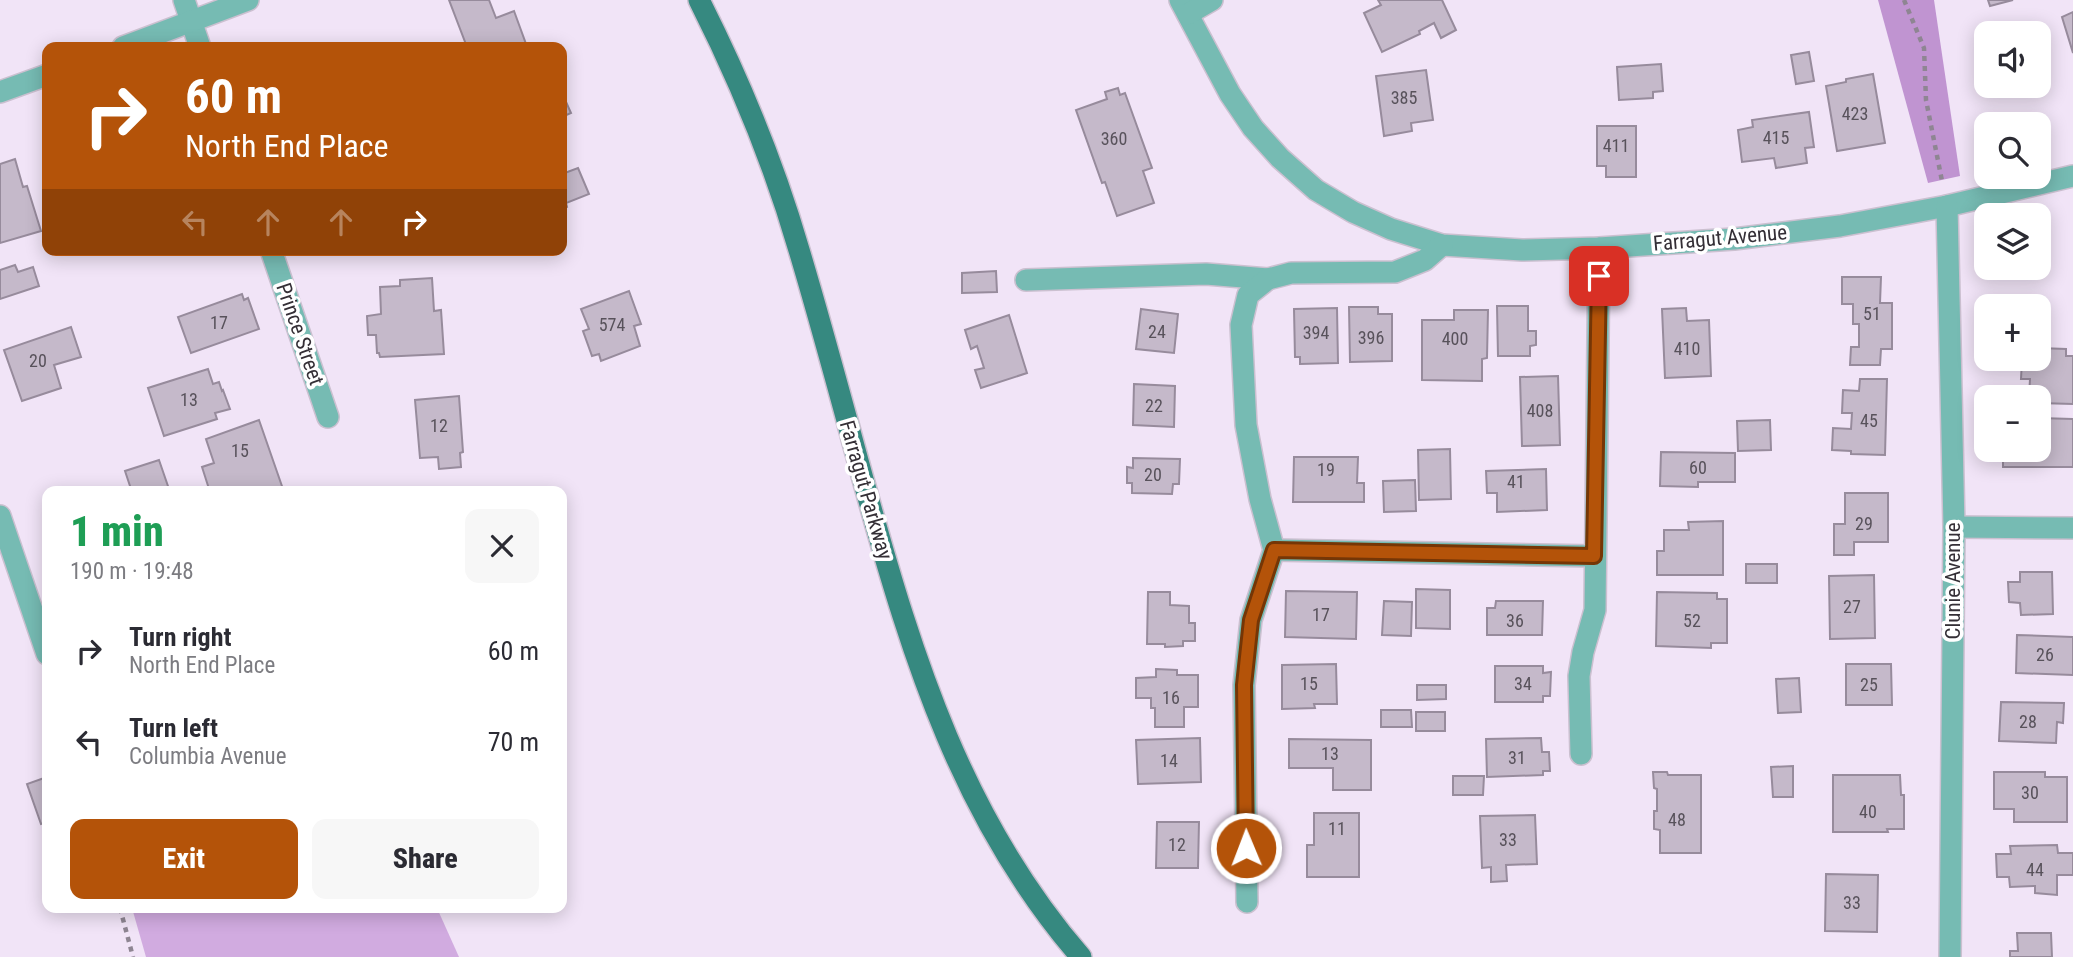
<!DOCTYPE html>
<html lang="en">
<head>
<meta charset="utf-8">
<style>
  body { margin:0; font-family:"Roboto Condensed",sans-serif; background:#f7f7f7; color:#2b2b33; height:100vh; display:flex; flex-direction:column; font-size:26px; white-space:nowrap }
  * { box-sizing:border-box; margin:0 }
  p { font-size:23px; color:#7c7c81 }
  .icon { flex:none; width:38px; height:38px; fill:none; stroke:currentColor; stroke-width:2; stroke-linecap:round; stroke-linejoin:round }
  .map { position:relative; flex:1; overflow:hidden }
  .side { position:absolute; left:42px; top:486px; width:525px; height:427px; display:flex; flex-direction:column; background:#fff; border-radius:14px; box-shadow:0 4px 18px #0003 }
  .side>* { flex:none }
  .banner { position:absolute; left:42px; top:42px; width:525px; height:214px; border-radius:14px; box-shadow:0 4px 18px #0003; background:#b45309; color:#fff; overflow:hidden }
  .tools { position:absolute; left:1974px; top:21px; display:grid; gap:14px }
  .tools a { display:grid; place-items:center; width:77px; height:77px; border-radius:14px; background:#fff; box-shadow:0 4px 18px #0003; font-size:35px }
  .pin { position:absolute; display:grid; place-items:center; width:60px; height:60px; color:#fff; margin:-30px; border-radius:14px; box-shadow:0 4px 10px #0006 }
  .me { position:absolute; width:77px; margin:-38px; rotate:359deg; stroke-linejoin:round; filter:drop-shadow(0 0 5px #0008) }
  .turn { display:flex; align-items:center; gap:24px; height:147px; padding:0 28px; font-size:32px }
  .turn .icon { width:91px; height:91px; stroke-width:2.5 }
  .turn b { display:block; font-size:49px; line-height:60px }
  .lanes { display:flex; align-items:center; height:66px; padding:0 28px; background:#0003; justify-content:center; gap:35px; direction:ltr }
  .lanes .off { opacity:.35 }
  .round { display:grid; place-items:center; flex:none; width:74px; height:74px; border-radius:14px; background:#f7f7f7 }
  .summary { display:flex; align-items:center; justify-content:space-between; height:119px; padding:0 28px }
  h1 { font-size:42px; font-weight:800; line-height:52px; color:#1e9e55 }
  .primary-button { display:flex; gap:14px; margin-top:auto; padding:14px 28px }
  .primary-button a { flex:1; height:80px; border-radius:14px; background:#b45309; color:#fff; font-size:28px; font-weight:800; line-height:80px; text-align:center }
  .primary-button a+a { background:#f7f7f7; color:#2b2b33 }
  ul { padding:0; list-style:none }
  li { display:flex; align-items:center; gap:21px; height:91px; padding:0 28px }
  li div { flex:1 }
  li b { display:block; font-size:26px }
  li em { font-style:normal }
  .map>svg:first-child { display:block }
</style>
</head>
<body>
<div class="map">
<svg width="2073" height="957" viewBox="0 0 2073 957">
  <rect width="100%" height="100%" fill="#f1e4f7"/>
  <polygon fill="#d1abe0" points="132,908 437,908 459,957 146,957"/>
  <polygon fill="#c094d1" points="1878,0 1934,0 1960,176 1928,183"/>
  <g fill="#c5b9ca" stroke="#978b9c" stroke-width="2">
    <polygon points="449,0 489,0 496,18 514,11 526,44 517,47 467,47"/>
    <polygon points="1378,0 1442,0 1456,30 1441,38 1434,23 1419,31 1420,34 1382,52 1364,13 1381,5"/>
    <polygon points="1988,0 2013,0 1990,6"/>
    <polygon points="2073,12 2073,53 2062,17"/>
    <polygon points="1809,52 1814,81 1796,84 1791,55"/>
    <polygon points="1661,64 1663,91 1653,92 1653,98 1619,100 1617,67"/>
    <polygon points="1426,70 1433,120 1411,123 1412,131 1384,136 1376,76"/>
    <polygon points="1873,74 1885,143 1837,151 1826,86 1846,82 1846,79"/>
    <polygon points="1118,88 1120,95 1125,93 1152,168 1143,171 1154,203 1117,216 1105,182 1102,183 1076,110 1107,99 1105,92"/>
    <polygon points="562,93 571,113 562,117"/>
    <polygon points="1809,112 1814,147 1805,148 1807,163 1776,168 1774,158 1742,162 1738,130 1753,127 1752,120"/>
    <polygon points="1597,126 1636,126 1636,177 1606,177 1606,166 1597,166"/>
    <polygon points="15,159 23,187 27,186 41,231 0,243 0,164"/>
    <polygon points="578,168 589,194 566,203 567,207 562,209 562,174"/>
    <polygon points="15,265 18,272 33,267 39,286 0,299 0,270"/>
    <polygon points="996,271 997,292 962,293 962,273"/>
    <polygon points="1842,277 1881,277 1880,303 1892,303 1892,349 1881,349 1880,365 1850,365 1851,347 1859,347 1859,324 1853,324 1853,304 1842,304"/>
    <polygon points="432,278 434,311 441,310 444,354 380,357 379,353 377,353 376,335 368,335 367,316 381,314 380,287 400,286 400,280"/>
    <polygon points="629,291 641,324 634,326 640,346 601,361 599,354 592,356 583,331 589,329 581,309"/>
    <polygon points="242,294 244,300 248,298 259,329 191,353 178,317"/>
    <polygon points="1497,306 1528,306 1528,331 1536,331 1536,345 1530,346 1530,356 1498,356"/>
    <polygon points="1349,307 1378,307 1378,314 1392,314 1392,361 1350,362"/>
    <polygon points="1337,308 1338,363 1300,364 1300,357 1295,357 1294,309"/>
    <polygon points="1686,308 1687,321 1709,320 1711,376 1665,378 1662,309"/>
    <polygon points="1141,309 1178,314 1174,353 1136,349"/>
    <polygon points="1454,310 1488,310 1487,358 1482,359 1482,381 1422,380 1422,320 1454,320"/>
    <polygon points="1009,315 1027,373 981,388 975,370 984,368 977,346 971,349 965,330"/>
    <polygon points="71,327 81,357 54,365 61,388 22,401 4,350"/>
    <polygon points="2039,348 2066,349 2066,356 2073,356 2073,404 2039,403 2039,397 2029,397 2030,379 2021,379 2022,359 2039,359"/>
    <polygon points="208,369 213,384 219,382 222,391 223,390 230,409 215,413 217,419 164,436 148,388"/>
    <polygon points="1558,376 1560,445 1522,446 1520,377"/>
    <polygon points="1860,379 1887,379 1885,455 1851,454 1851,451 1832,450 1833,428 1851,429 1852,413 1842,413 1843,390 1859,391"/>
    <polygon points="1134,384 1175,386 1174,427 1133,425"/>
    <polygon points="459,396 463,452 460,453 461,467 439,469 438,457 420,458 415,400"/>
    <polygon points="2039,418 2073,419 2073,467 2003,467 2003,450 2039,450"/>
    <polygon points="259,420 284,492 210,492 202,467 214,463 206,439"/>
    <polygon points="1770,420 1771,450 1738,451 1737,421"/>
    <polygon points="1450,449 1451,499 1419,500 1418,450"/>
    <polygon points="1661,452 1735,453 1735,482 1698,482 1698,487 1660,486"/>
    <polygon points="1294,457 1358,457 1357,483 1364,483 1364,502 1293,502"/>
    <polygon points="1133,458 1180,459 1179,484 1173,484 1172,494 1132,493 1132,483 1127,483 1127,467 1133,468"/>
    <polygon points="159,460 170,492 132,492 125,471"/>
    <polygon points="1546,469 1547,510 1497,512 1497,493 1487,493 1486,471"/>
    <polygon points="1415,480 1416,511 1384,512 1383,481"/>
    <polygon points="1845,493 1888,493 1888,542 1854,542 1854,555 1834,555 1834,524 1845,524"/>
    <polygon points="1723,521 1723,575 1657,575 1657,551 1664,551 1664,530 1689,530 1688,522"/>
    <rect x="1746" y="564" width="31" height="19"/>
    <polygon points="2020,572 2052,572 2053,614 2021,615 2020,603 2009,602 2008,582 2020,582"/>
    <polygon points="1874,575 1875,638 1830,639 1829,576"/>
    <polygon points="1416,589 1450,590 1450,629 1416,628"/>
    <polygon points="1286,591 1357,592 1356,639 1285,637"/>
    <polygon points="1148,592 1170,592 1170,605 1189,606 1189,623 1195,623 1195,641 1183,641 1183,646 1165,647 1165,644 1147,644"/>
    <polygon points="1657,592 1717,593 1717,599 1727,599 1727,643 1711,643 1711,648 1656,646"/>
    <polygon points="1384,601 1412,602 1411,636 1382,635"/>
    <polygon points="1496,601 1543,601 1542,635 1487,635 1487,608 1495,608"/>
    <polygon points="2017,635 2073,637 2073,675 2016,673"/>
    <polygon points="1336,664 1337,704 1314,704 1315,708 1282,709 1282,665"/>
    <polygon points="1846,664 1891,664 1892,705 1846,705"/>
    <polygon points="1495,666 1543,666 1543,673 1551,672 1550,696 1543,696 1543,702 1495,702"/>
    <polygon points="1156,669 1177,670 1177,675 1198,675 1198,707 1184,707 1184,727 1155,727 1155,708 1151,708 1151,698 1136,698 1136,678 1156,677"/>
    <polygon points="1799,678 1801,712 1778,713 1776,679"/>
    <polygon points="1417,685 1446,685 1446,699 1417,700"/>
    <polygon points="2001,702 2064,703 2063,723 2057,722 2056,743 1999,741"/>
    <polygon points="1381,710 1411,710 1412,727 1381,727"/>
    <rect x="1416" y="712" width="29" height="19"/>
    <polygon points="1200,738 1201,782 1138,784 1136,740"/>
    <polygon points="1541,738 1542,752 1549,752 1550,771 1543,771 1543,775 1487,777 1486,739"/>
    <polygon points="1289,739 1371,740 1371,790 1333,790 1333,768 1289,768"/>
    <polygon points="1793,766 1793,797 1773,797 1771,767"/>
    <polygon points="1653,772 1667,772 1668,775 1701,775 1701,853 1660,853 1660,830 1654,829 1654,811 1657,811 1657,789 1654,788"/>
    <polygon points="1994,772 2045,772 2045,777 2067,777 2067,822 2014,822 2014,809 1994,809"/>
    <polygon points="1833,775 1900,775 1901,795 1904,795 1904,829 1887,829 1888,832 1833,832"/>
    <polygon points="1453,776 1484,776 1483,795 1453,795"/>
    <polygon points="47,777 47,822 41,824 27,784"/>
    <polygon points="1314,813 1359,813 1359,877 1307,877 1307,845 1314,845"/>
    <polygon points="1535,815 1537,864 1506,865 1507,881 1491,882 1491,867 1482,868 1480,816"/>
    <polygon points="1157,822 1199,822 1198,868 1156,868"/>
    <polygon points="2057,845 2058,853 2073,853 2073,875 2057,875 2057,895 2035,893 2035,886 2010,887 2009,877 1997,877 1996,854 2011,854 2010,846"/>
    <polygon points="1826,874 1878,875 1877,932 1825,931"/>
    <polygon points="2017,933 2051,933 2052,957 2010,957 2010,951 2018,951"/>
  </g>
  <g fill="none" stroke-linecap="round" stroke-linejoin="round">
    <g stroke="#cbc0d0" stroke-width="24">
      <g id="minor">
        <polyline points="184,0 200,47"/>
        <polyline points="1180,0 1230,94 1253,128 1280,158 1316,190 1353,212 1391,229 1442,245 1522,250 1599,248 1734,239 1840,226 1947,206 2073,176"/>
        <polyline points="1188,14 1212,0"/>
        <polyline points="123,47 248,0"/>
        <polyline points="0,92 47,75"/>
        <polyline points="1947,206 1954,527 1950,957"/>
        <polyline points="271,250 328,417"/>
        <polyline points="1026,280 1206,274 1268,279"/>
        <polyline points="0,516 47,654"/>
        <polyline points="1954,527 2073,528"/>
        <polyline points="1274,550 1594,556"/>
        <polyline points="1581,754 1579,676 1583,652 1595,610 1599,248"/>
        <polyline points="1247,902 1244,685 1251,620 1274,550 1260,499 1246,425 1241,325 1248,295 1268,279 1291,273 1395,272 1425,260 1442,245"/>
      </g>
    </g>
    <g stroke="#cbc0d0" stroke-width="24">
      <path id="major" d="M699,0c41,81 75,164 100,250 24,80 45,160 67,240 47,170 97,331 215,467"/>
    </g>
    <g stroke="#8e8592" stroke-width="4.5" stroke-dasharray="5 5" stroke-linecap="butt">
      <polyline points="1904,0 1924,48 1926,100 1942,181"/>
      <polyline points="120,908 133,957"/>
    </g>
    <use href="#minor" stroke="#76bbb3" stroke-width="21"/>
    <use href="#major" stroke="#368980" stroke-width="21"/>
  </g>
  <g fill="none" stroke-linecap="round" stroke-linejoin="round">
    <g stroke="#753606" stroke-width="18">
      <polyline id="route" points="1246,848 1244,685 1251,620 1274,550 1594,556 1599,276"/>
    </g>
    <use href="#route" stroke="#b45309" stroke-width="12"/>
  </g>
  <g text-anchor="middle" stroke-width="7" stroke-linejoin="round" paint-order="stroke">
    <g font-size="18" fill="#58525b">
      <text x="1404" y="104">385</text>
      <text x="1855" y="120">423</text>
      <text x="1776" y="144">415</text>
      <text x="1114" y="145">360</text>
      <text x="1616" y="152">411</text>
      <text x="1872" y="320">51</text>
      <text x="219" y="329">17</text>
      <text x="612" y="331">574</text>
      <text x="1157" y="338">24</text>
      <text x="1316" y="339">394</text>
      <text x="1371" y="344">396</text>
      <text x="1455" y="345">400</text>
      <text x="1687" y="355">410</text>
      <text x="38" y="367">20</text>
      <text x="189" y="406">13</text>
      <text x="1154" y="412">22</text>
      <text x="1540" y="417">408</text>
      <text x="1869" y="427">45</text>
      <text x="439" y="432">12</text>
      <text x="240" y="457">15</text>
      <text x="1698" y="474">60</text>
      <text x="1326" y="476">19</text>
      <text x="1153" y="481">20</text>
      <text x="1516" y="488">41</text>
      <text x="1864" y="530">29</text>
      <text x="1852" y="613">27</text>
      <text x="1321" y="621">17</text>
      <text x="1515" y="627">36</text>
      <text x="1692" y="627">52</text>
      <text x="2045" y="661">26</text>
      <text x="1309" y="690">15</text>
      <text x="1523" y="690">34</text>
      <text x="1869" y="691">25</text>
      <text x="1171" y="704">16</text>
      <text x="2028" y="728">28</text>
      <text x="1330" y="760">13</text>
      <text x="1517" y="764">31</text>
      <text x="1169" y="767">14</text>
      <text x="2030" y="799">30</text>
      <text x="1868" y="818">40</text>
      <text x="1677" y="826">48</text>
      <text x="1337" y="835">11</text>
      <text x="1508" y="846">33</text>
      <text x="1177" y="851">12</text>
      <text x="2035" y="876">44</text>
      <text x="1852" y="909">33</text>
    </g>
    <g font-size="21" fill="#342f36" stroke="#fff">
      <text transform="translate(1720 238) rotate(-5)" y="7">Farragut Avenue</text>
      <text transform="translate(300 334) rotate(71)" y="7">Prince Street</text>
      <text transform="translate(866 490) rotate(74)" y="7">Farragut Parkway</text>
      <text transform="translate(1953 581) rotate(-90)" y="7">Clunie Avenue</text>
    </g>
  </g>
</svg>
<div class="tools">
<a><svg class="icon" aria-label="sound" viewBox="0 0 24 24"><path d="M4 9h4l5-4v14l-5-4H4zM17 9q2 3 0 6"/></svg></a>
<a><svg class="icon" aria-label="search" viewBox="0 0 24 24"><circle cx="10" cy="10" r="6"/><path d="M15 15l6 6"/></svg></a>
<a><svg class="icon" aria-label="layers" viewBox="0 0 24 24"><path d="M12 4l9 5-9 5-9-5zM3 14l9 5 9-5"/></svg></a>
<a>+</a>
<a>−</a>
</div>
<div class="pin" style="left:1599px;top:276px;background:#d93025"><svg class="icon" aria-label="arrive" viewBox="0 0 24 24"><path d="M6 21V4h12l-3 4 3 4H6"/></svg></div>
<svg class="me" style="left:1246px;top:848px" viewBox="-20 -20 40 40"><circle r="17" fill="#b45309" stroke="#fff" stroke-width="3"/><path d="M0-11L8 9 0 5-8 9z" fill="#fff"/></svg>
<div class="banner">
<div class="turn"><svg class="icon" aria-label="right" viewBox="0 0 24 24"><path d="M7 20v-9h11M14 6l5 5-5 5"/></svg><div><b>60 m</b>North End Place</div></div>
<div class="lanes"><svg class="icon off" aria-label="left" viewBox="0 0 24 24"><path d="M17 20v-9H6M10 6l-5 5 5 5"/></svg><svg class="icon off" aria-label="ahead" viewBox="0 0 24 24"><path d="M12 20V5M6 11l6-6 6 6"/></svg><svg class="icon off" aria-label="ahead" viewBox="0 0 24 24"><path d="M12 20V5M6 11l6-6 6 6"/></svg><svg class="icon" aria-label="right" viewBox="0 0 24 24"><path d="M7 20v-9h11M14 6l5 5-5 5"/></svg></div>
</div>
<section class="side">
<div class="summary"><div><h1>1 min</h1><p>190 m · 19:48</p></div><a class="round"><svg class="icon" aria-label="close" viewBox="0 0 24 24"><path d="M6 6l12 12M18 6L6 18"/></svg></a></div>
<ul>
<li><svg class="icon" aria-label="right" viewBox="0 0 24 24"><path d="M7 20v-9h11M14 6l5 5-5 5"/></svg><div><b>Turn right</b><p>North End Place</p></div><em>60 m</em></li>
<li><svg class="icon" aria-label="left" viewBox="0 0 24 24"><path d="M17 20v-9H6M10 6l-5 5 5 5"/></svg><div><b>Turn left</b><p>Columbia Avenue</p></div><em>70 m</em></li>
</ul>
<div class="primary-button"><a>Exit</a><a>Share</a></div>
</section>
</div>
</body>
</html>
